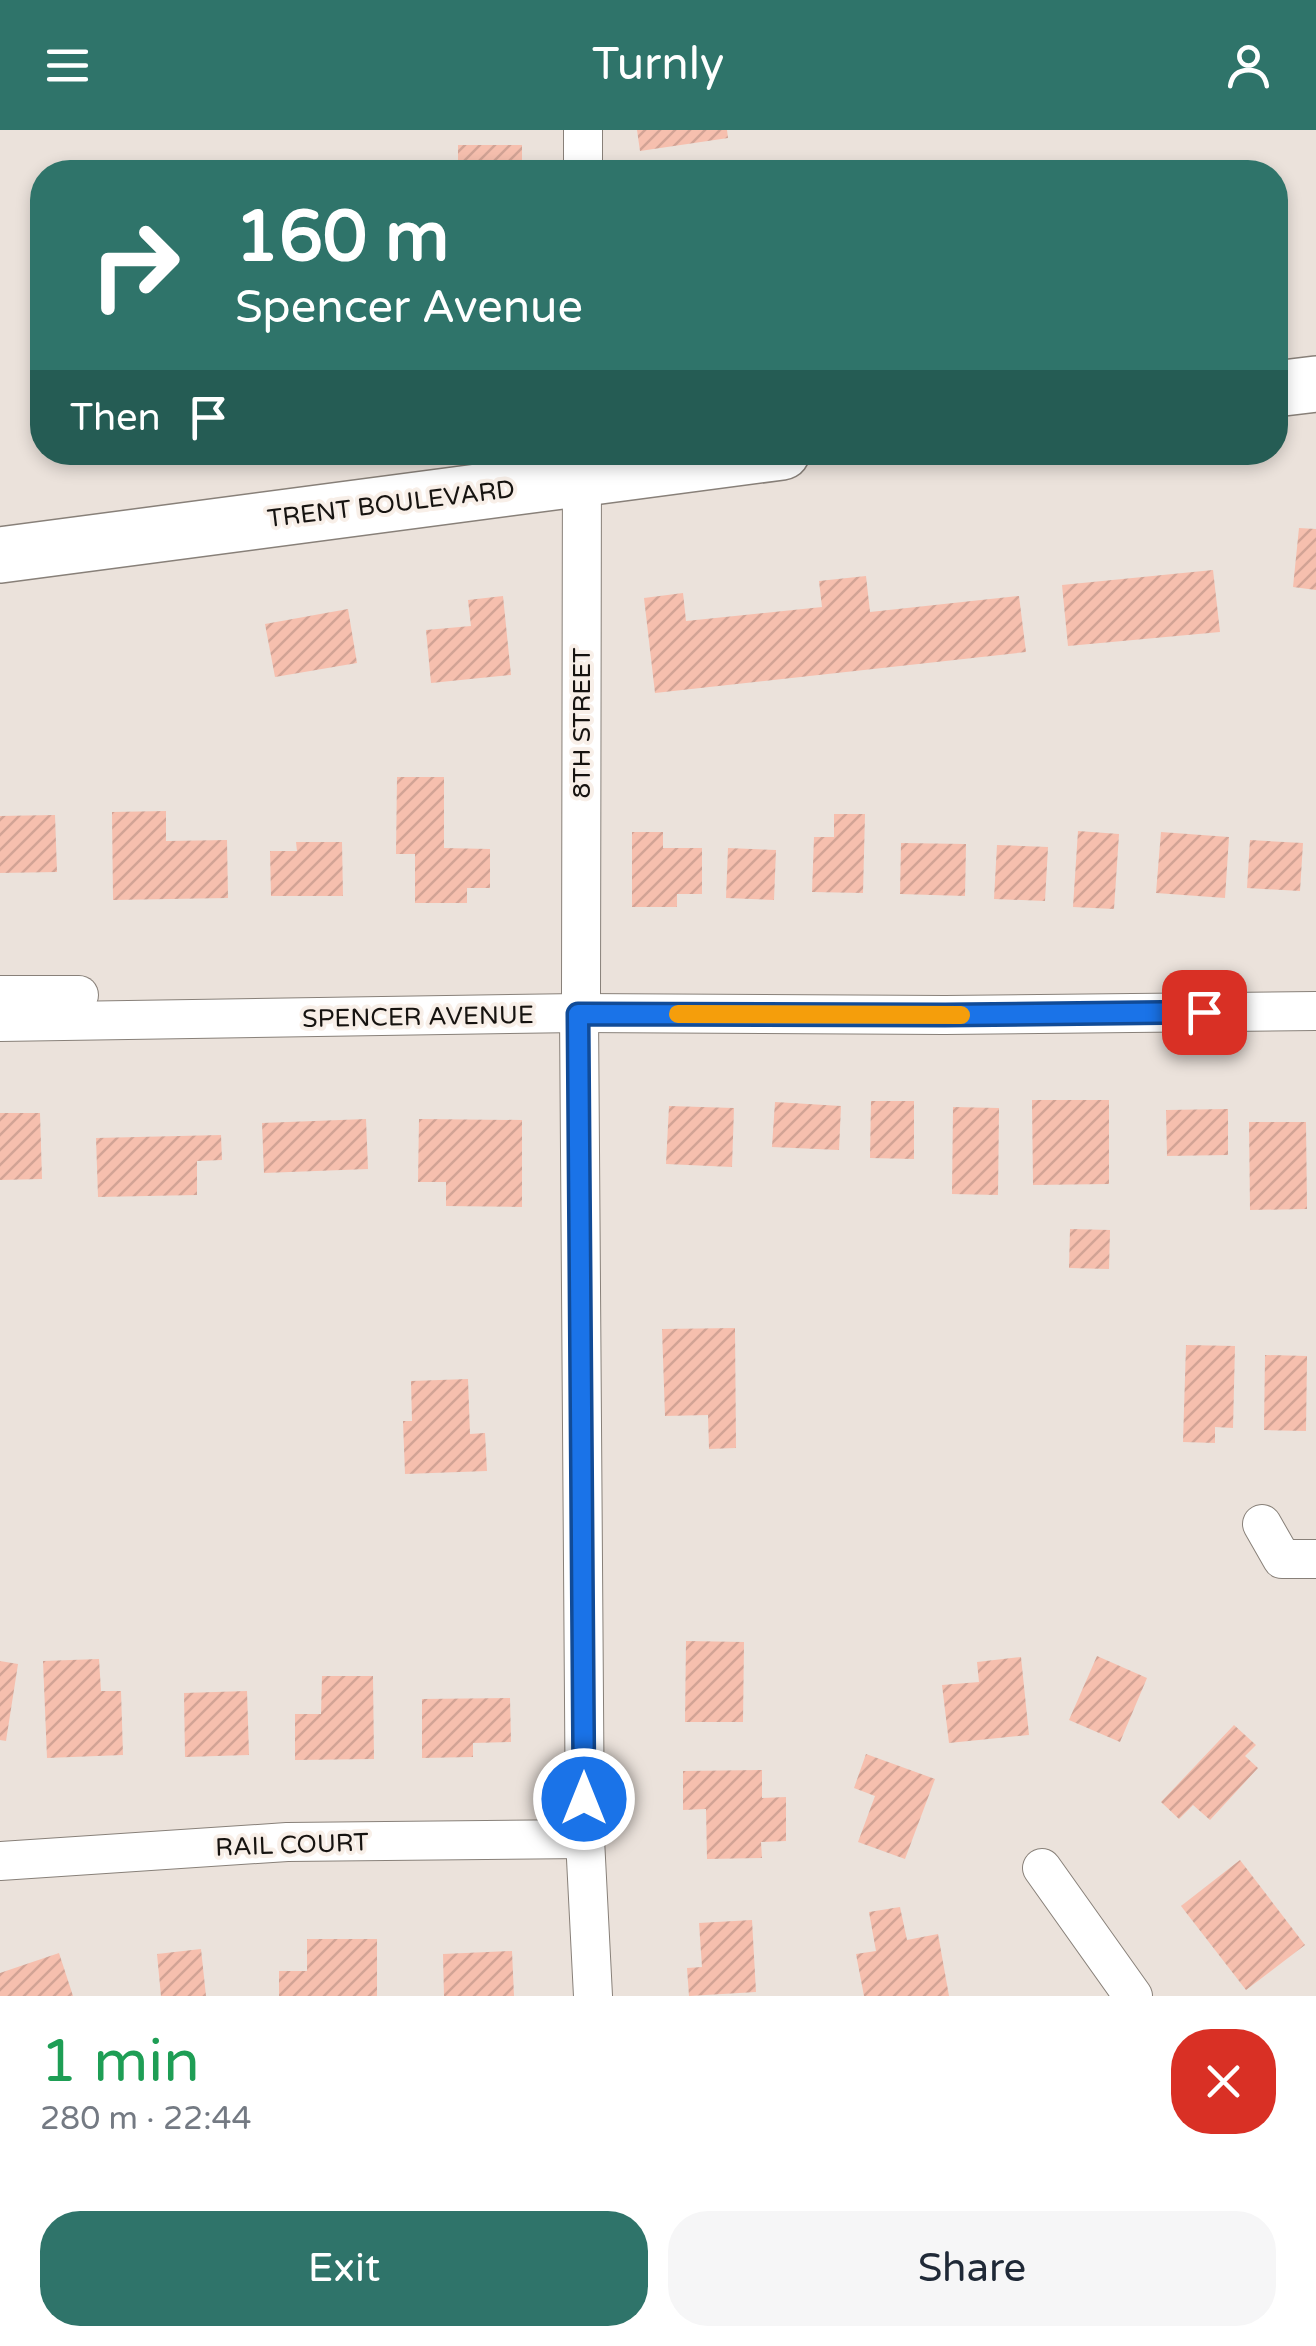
<!DOCTYPE html>
<html lang="en">
<head>
<meta charset="utf-8">
<style>
  body { margin:0; font-family:"Varela Round",sans-serif; background:#f6f6f7; color:#1f2937; height:100vh; display:flex; flex-direction:column; font-size:38px; white-space:nowrap }
  * { box-sizing:border-box; margin:0 }
  p { font-size:32px; color:#747a83 }
  .icon { flex:none; width:55px; height:55px; fill:none; stroke:currentColor; stroke-width:2; stroke-linecap:round; stroke-linejoin:round }
  .map { position:relative; height:1866px; overflow:hidden }
  .side { display:flex; flex-direction:column; background:#fff; flex:1 }
  .side>* { flex:none }
  .top-card { position:absolute; left:30px; top:30px; width:1258px; height:305px; border-radius:40px; box-shadow:0 5px 15px #0003; background:#2f746a; color:#fff; overflow:hidden }
  .pin { position:absolute; display:grid; place-items:center; width:85px; height:85px; color:#fff; margin:-42px; border-radius:20px; box-shadow:0 5px 15px #0006 }
  .me { position:absolute; width:110px; margin:-55px; rotate:0deg; stroke-linejoin:round; filter:drop-shadow(0 0 8px #0008) }
  .turn { display:flex; align-items:center; gap:35px; height:210px; padding:0 40px; font-size:45px }
  .turn .icon { width:130px; height:130px; stroke-width:2.5 }
  .turn b { display:block; font-size:70px; line-height:85px }
  .then { display:flex; align-items:center; height:95px; padding:0 40px; background:#0003; gap:20px; font-size:38px }
  .round { display:grid; place-items:center; flex:none; width:105px; height:105px; border-radius:40px; background:#f6f6f7 }
  .head { display:flex; align-items:center; justify-content:space-between; height:170px; padding:0 40px }
  h1 { font-size:60px; font-weight:600; line-height:75px; color:#1e9e55 }
  .cta { display:flex; gap:20px; margin-top:auto; padding:20px 40px }
  .cta a { flex:1; height:115px; border-radius:40px; background:#2f746a; color:#fff; font-size:40px; font-weight:600; line-height:115px; text-align:center }
  .cta a+a { background:#f6f6f7; color:#1f2937 }
  header { display:flex; justify-content:space-between; align-items:center; height:130px; padding:0 40px; background:#2f746a; color:#fff; font-size:45px; font-weight:600 }
  .map>svg:first-child { display:block }
</style>
</head>
<body>
<header><svg class="icon" aria-label="menu" viewBox="0 0 24 24"><path d="M4 6h16M4 12h16M4 18h16"/></svg>Turnly<svg class="icon" aria-label="person" viewBox="0 0 24 24"><circle cx="12" cy="8" r="4"/><path d="M4 21q1-7 8-7t8 7"/></svg></header>
<div class="map">
<svg width="1316" height="1866" viewBox="0 0 1316 1866">
  <defs>
    <pattern id="building-hatch" width="6" height="6" patternUnits="userSpaceOnUse" patternTransform="scale(2.5)"><rect width="6" height="6" fill="#f6bfae"/><path d="M-1 1l2-2M0 6l6-6M5 7l2-2" fill="none" stroke="#d2a395"/></pattern>
  </defs>
  <rect width="100%" height="100%" fill="#ebe2db"/>
  <g fill="url(#building-hatch)">
    <polygon points="637,0 727,0 728,8 640,21"/>
    <rect x="458" y="15" width="64" height="27"/>
    <polygon points="1299,398 1316,399 1316,460 1293,457"/>
    <polygon points="1213,440 1220,502 1068,516 1062,455"/>
    <polygon points="866,446 870,482 1019,466 1026,522 655,563 644,468 683,463 686,491 822,477 819,451"/>
    <polygon points="503,466 511,545 431,553 426,500 471,496 468,470"/>
    <polygon points="348,479 357,533 275,547 265,494"/>
    <polygon points="397,647 444,647 444,718 490,719 490,758 467,758 467,773 415,773 415,724 396,724"/>
    <polygon points="166,681 166,711 227,710 228,768 113,770 112,682"/>
    <polygon points="834,684 865,684 863,763 812,762 814,707 834,707"/>
    <polygon points="55,685 57,742 0,743 0,686"/>
    <polygon points="1078,701 1119,704 1114,779 1073,777"/>
    <polygon points="632,702 663,702 663,718 702,718 702,764 677,764 677,777 632,777"/>
    <polygon points="1161,702 1229,707 1225,768 1156,763"/>
    <polygon points="1250,710 1303,713 1300,761 1247,758"/>
    <polygon points="296,712 342,712 343,766 271,766 270,721 297,721"/>
    <polygon points="901,713 966,714 965,766 900,764"/>
    <polygon points="997,715 1048,717 1045,771 994,769"/>
    <polygon points="728,718 776,720 774,770 726,768"/>
    <polygon points="1032,970 1109,970 1109,1054 1033,1055"/>
    <polygon points="871,971 914,971 914,1029 870,1028"/>
    <polygon points="775,972 841,976 839,1020 772,1017"/>
    <polygon points="669,976 734,978 732,1037 666,1034"/>
    <polygon points="953,977 999,978 998,1065 952,1064"/>
    <polygon points="1228,979 1228,1025 1167,1026 1166,980"/>
    <polygon points="0,983 40,983 42,1049 0,1050"/>
    <polygon points="366,989 368,1039 264,1043 262,993"/>
    <polygon points="419,989 522,990 522,1077 446,1076 446,1052 418,1052"/>
    <polygon points="1249,992 1306,992 1307,1079 1250,1080"/>
    <polygon points="221,1005 222,1030 197,1031 197,1065 98,1067 96,1008"/>
    <polygon points="1070,1099 1110,1100 1109,1139 1069,1138"/>
    <polygon points="735,1198 736,1318 709,1319 708,1285 665,1286 662,1199"/>
    <polygon points="1186,1215 1235,1216 1233,1298 1215,1297 1215,1313 1183,1312"/>
    <polygon points="1265,1225 1307,1226 1306,1301 1264,1300"/>
    <polygon points="468,1249 470,1304 485,1303 487,1341 405,1344 403,1291 412,1291 411,1251"/>
    <polygon points="686,1511 744,1512 743,1592 685,1592"/>
    <polygon points="1097,1526 1147,1548 1120,1612 1069,1590"/>
    <polygon points="1021,1527 1029,1605 949,1613 942,1555 979,1552 977,1532"/>
    <polygon points="99,1529 101,1561 121,1561 123,1625 47,1628 43,1531"/>
    <polygon points="0,1531 18,1534 6,1611 0,1610"/>
    <polygon points="322,1546 373,1546 374,1629 295,1630 295,1584 321,1584"/>
    <polygon points="247,1561 249,1625 185,1627 184,1563"/>
    <polygon points="510,1568 511,1612 473,1613 473,1627 422,1628 422,1569"/>
    <polygon points="1234,1595 1256,1615 1245,1626 1258,1638 1210,1690 1193,1675 1179,1689 1161,1672"/>
    <polygon points="866,1624 935,1649 905,1729 858,1712 875,1666 854,1658"/>
    <polygon points="762,1640 762,1668 786,1667 786,1711 761,1712 762,1728 707,1729 706,1679 683,1680 683,1641"/>
    <polygon points="1240,1730 1305,1815 1246,1860 1181,1776"/>
    <polygon points="900,1777 907,1810 938,1804 949,1866 864,1866 856,1824 876,1821 869,1782"/>
    <polygon points="752,1790 756,1862 689,1866 687,1838 702,1837 699,1793"/>
    <polygon points="307,1809 377,1809 377,1866 279,1866 279,1841 307,1841"/>
    <polygon points="201,1819 206,1866 161,1866 157,1824"/>
    <polygon points="512,1821 514,1866 444,1866 443,1824"/>
    <polygon points="59,1823 73,1866 0,1866 0,1843"/>
  </g>
  <g fill="none" stroke-linecap="round" stroke-linejoin="round">
    <g stroke="#888079" stroke-width="40">
      <g id="street">
        <polyline points="583,42 583,0"/>
        <polyline points="581,864 582,326"/>
        <polyline points="0,865 79,865"/>
        <polyline points="579,883 585,1709 593,1866"/>
        <polyline points="0,892 579,883 945,885 1316,881"/>
        <polyline points="1262,1394 1282,1429 1316,1429"/>
        <polyline points="0,1731 287,1712 585,1709"/>
        <polyline points="1042,1738 1133,1866"/>
      </g>
    </g>
    <g stroke="#888079" stroke-width="58">
      <g id="secondary">
        <polyline points="1275,259 1316,254"/>
        <polyline points="0,425 782,322"/>
      </g>
    </g>
    <use href="#street" stroke="#fff" stroke-width="38"/>
    <use href="#secondary" stroke="#fff" stroke-width="55"/>
  </g>
  <g fill="none" stroke-linecap="round" stroke-linejoin="round">
    <g stroke="#114b97" stroke-width="25">
      <polyline id="route" points="584,1669 578,884 945,885 1204,882"/>
    </g>
    <use href="#route" stroke="#1a73e8" stroke-width="18"/>
    <polyline stroke="#f59e0b" stroke-width="18" points="678,884 961,885"/>
  </g>
  <g text-anchor="middle" stroke-width="8" stroke-linejoin="round" paint-order="stroke">
    <g font-size="25" fill="#161310" stroke="#f8efe8">
      <text transform="translate(391 373) rotate(-7)" y="9">TRENT BOULEVARD</text>
      <text transform="translate(581 593) rotate(-90)" y="9">8TH STREET</text>
      <text transform="translate(418 886) rotate(-1)" y="9">SPENCER AVENUE</text>
      <text transform="translate(292 1714) rotate(-2)" y="9">RAIL COURT</text>
    </g>
  </g>
</svg>
<div class="pin" style="left:1204px;top:882px;background:#d93025"><svg class="icon" aria-label="arrive" viewBox="0 0 24 24"><path d="M6 21V4h12l-3 4 3 4H6"/></svg></div>
<svg class="me" style="left:584px;top:1669px" viewBox="-20 -20 40 40"><circle r="17" fill="#1a73e8" stroke="#fff" stroke-width="3"/><path d="M0-11L8 9 0 5-8 9z" fill="#fff"/></svg>
<div class="top-card">
<div class="turn"><svg class="icon" aria-label="right" viewBox="0 0 24 24"><path d="M7 20v-9h11M14 6l5 5-5 5"/></svg><div><b>160 m</b>Spencer Avenue</div></div>
<div class="then">Then<svg class="icon" aria-label="arrive" viewBox="0 0 24 24"><path d="M6 21V4h12l-3 4 3 4H6"/></svg></div>
</div>
</div>
<section class="side">
<div class="head"><div><h1>1 min</h1><p>280 m · 22:44</p></div><a class="round" style="background:#d93025;color:#fff"><svg class="icon" aria-label="close" viewBox="0 0 24 24"><path d="M6 6l12 12M18 6L6 18"/></svg></a></div>
<div class="cta"><a>Exit</a><a>Share</a></div>
</section>
</body>
</html>
